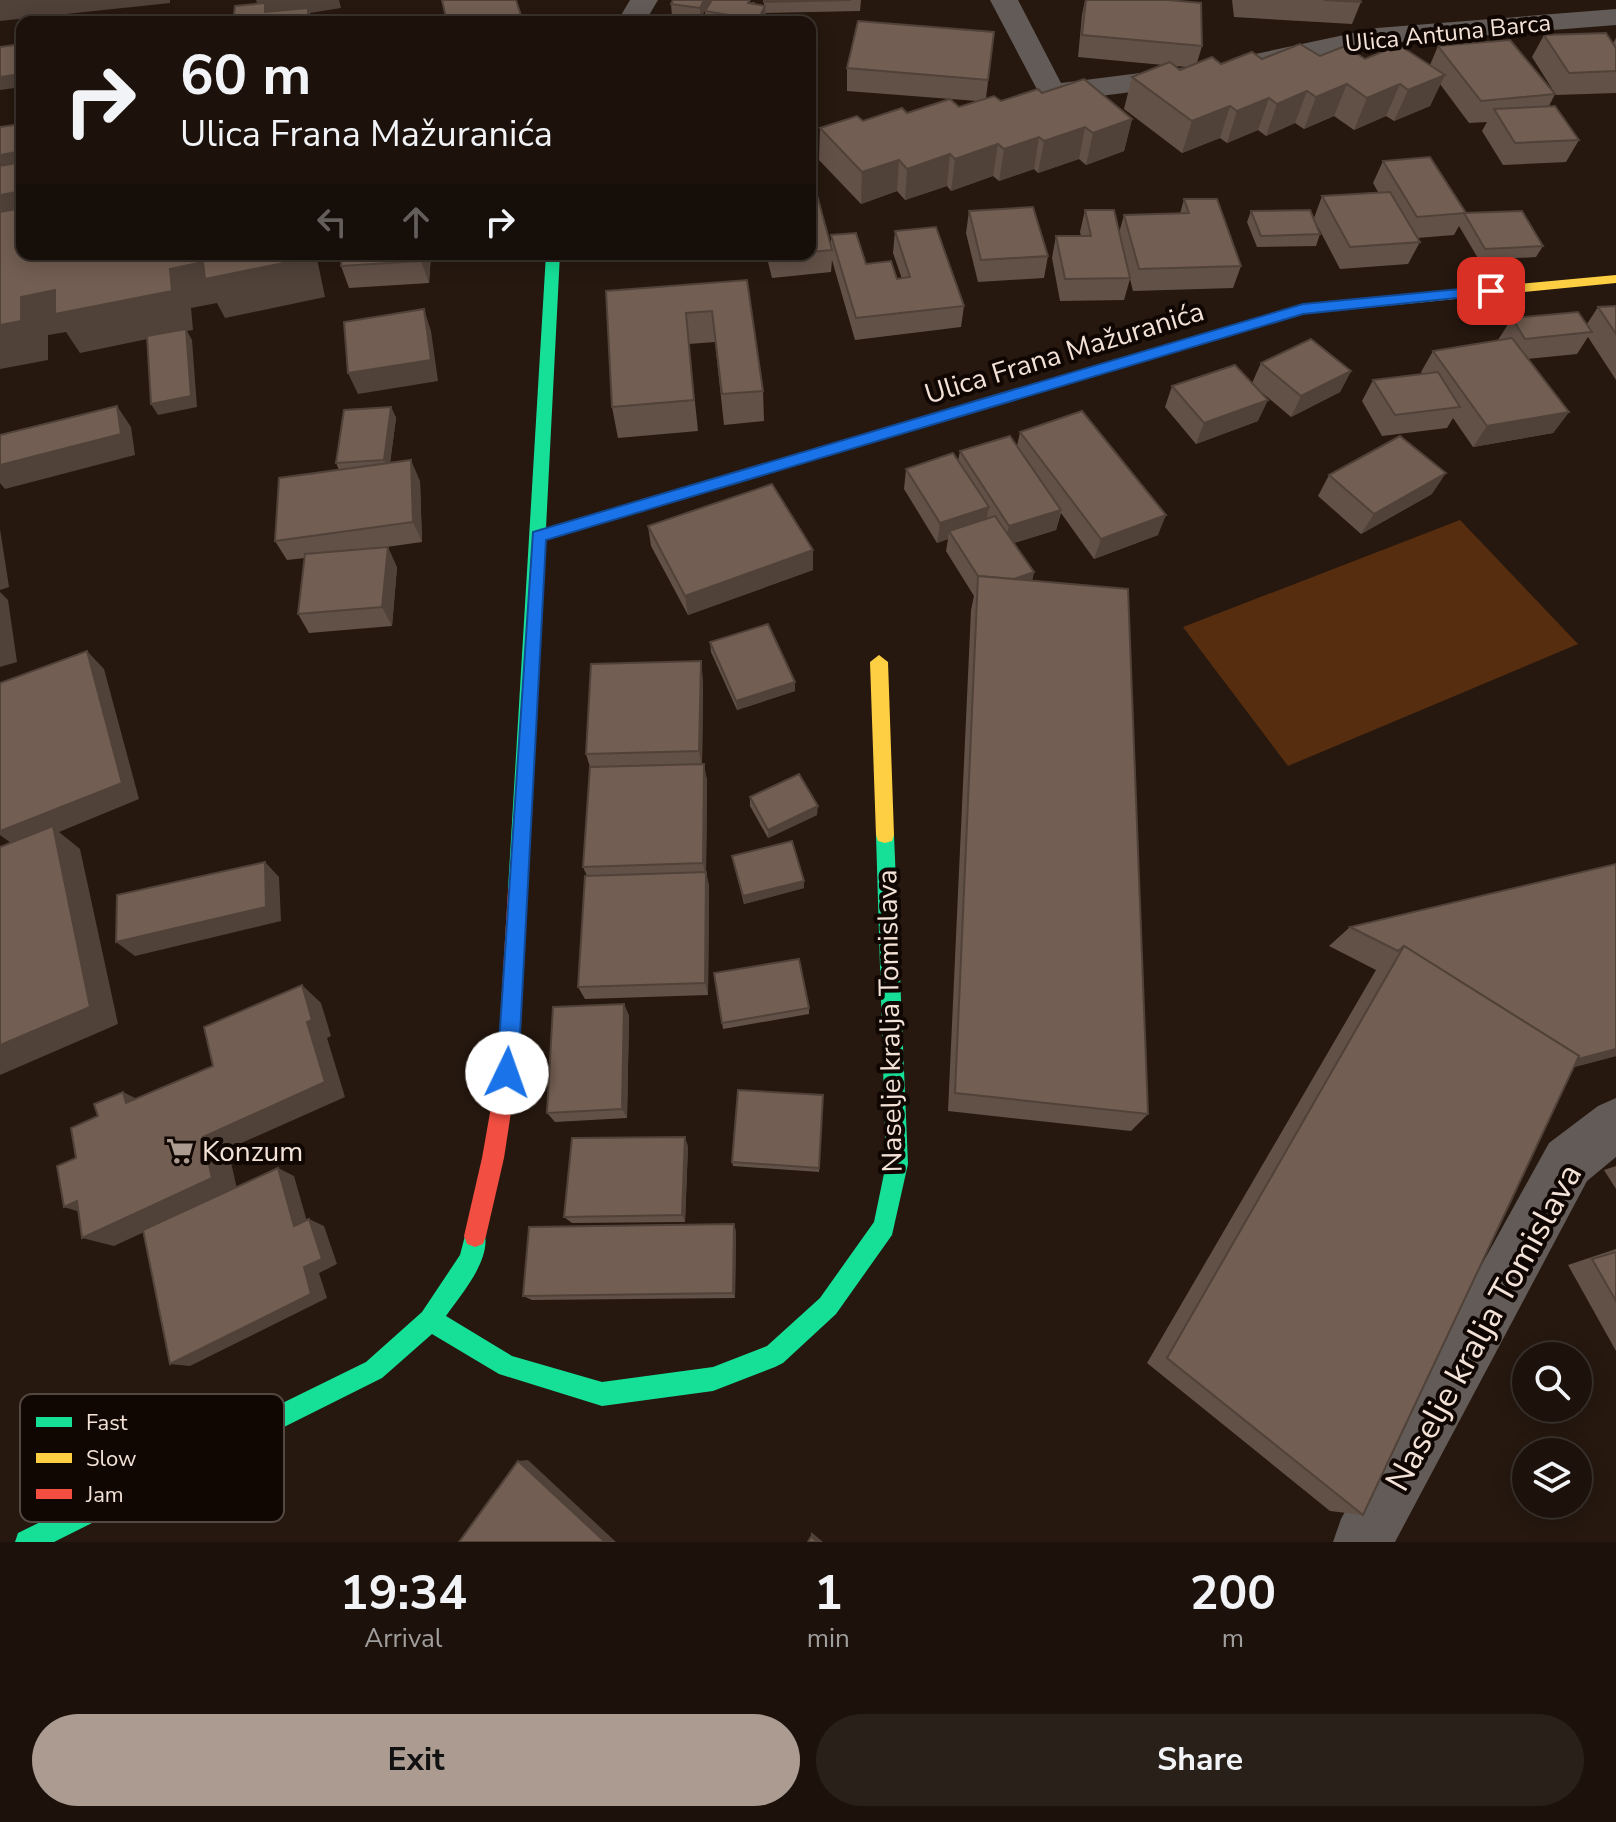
<!DOCTYPE html>
<html lang="en">
<head>
<meta charset="utf-8">
<style>
  body { margin:0; font-family:"Nunito Sans",sans-serif; background:#292019; color:#f1f3f6; height:100vh; display:flex; flex-direction:column; font-size:30px; white-space:nowrap }
  * { box-sizing:border-box; margin:0 }
  p { font-size:26px; color:#a09e9d }
  .icon { flex:none; width:44px; height:44px; fill:none; stroke:currentColor; stroke-width:2; stroke-linecap:round; stroke-linejoin:round }
  .map { position:relative; height:1542px; overflow:hidden }
  .sheet { display:flex; flex-direction:column; background:#1c120b; flex:1 }
  .sheet>* { flex:none }
  .guide { position:absolute; left:16px; top:16px; width:800px; height:244px; border-radius:16px; box-shadow:0 4px 20px #0003,0 0 0 2px #3a322c; background:#1c120b; color:#f1f3f6; overflow:hidden }
  .buttons { position:absolute; left:1512px; top:1342px; display:grid; gap:16px }
  .buttons a { display:grid; place-items:center; width:80px; height:80px; border-radius:50%; background:#1c120b; box-shadow:0 4px 20px #0003,0 0 0 2px #3a322c; font-size:40px }
  .pin { position:absolute; display:grid; place-items:center; width:68px; height:68px; color:#fff; margin:-34px; border-radius:16px; box-shadow:0 4px 12px #0006 }
  .me { position:absolute; width:88px; margin:-44px; rotate:3deg; stroke-linejoin:round; filter:drop-shadow(0 0 6px #0008) }
  .turn { display:flex; align-items:center; gap:28px; height:168px; padding:0 32px; font-size:36px }
  .turn .icon { width:104px; height:104px; stroke-width:2.5 }
  .turn b { display:block; font-size:56px; line-height:68px }
  .lanes { display:flex; align-items:center; height:76px; padding:0 32px; background:#0003; justify-content:center; gap:40px; direction:ltr }
  .lanes .off { opacity:.35 }
  .eta { display:flex; justify-content:space-evenly; align-items:center; height:136px; text-align:center }
  .eta b { font-size:48px; font-weight:700; line-height:56px }
  .action { display:flex; gap:16px; margin-top:auto; padding:16px 32px }
  .action a { flex:1; height:92px; border-radius:48px; background:#ab9b91; color:#111; font-size:32px; font-weight:700; line-height:92px; text-align:center }
  .action a+a { background:#292019; color:#f1f3f6 }
  .map>svg:first-child { display:block }
</style>
</head>
<body>
<div class="map">
<svg width="1616" height="1542" viewBox="0 0 1616 1542">
  <rect width="100%" height="100%" fill="#26180f"/>
  <polygon fill="#562d0f" points="1460,520 1578,644 1288,766 1183,627"/>
  <g fill="none" stroke-linecap="round" stroke-linejoin="round">
    <g fill="#625b57" fill-rule="evenodd">
      <polygon points="630,0 658,0 645,22 617,22"/>
      <polygon points="990,0 1018,0 1061,83 1188,67 1198,70 1202,76 1198,82 1188,85 1052,102 1042,99"/>
      <polygon points="1616,9 1616,25 1377,44 1251,72 1241,69 1237,63 1241,57 1377,28"/>
      <polygon points="1616,1098 1616,1157 1587,1181 1395,1542 1333,1542 1341,1519 1549,1143 1598,1106"/>
    </g>
    <g fill="#16e098" fill-rule="evenodd">
      <polygon points="546,254 560,254 546,528 1168,344 1178,344 1180,347 1178,350 545,540 528,889 525,895 518,898 511,895 508,889"/>
      <path d="M885,827l7,2 2,6 14,329 -16,71 -56,79 -53,49 -8,4 -62,24 -111,15 -103,-32 -67,-40 -50,44 -328,164h-39l3,-9 348,-171 56,-50 38,-57 7,-27 8,-3 8,3c12,29 -22,66 -37,88l66,40 90,26 111,-15 54,-21 53,-48 54,-76 12,-58 -10,-329 2,-6z"/>
    </g>
    <g fill="#ffcf43" fill-rule="evenodd">
      <polygon points="1616,275 1616,283 1303,314 1173,352 1166,347 1168,344 1303,304"/>
      <polygon points="879,655 888,662 894,835 892,841 885,843 878,841 876,835 870,662"/>
    </g>
    <polygon fill="#f24e42" fill-rule="evenodd" points="518,880 525,883 528,889 517,1073 504,1158 486,1236 483,1244 475,1247 467,1244 464,1236 482,1158 497,1073 508,889 511,883"/>
  </g>
  <g fill="#625147" fill-rule="evenodd">
    <polygon points="711,0 700,19 672,16 671,4"/>
    <polygon points="764,0 861,0 860,11 766,13 766,17 763,22 684,22 705,22 705,11 755,2 754,4 764,6"/>
    <path d="M1085,0h83l34,46 -5,17 24,1 41,-5 58,-3 110,9 8,-19 117,48 -6,12 30,34 -13,22 -63,3 -21,-34 5,-9 -18,1 -29,-39 -10,22 -36,15 -8,-5 -32,14 -20,-14 -30,13 -9,-6 -29,13 -8,-6 -31,13 -7,-5 -38,15 -58,-44 8,-32 31,-12 -85,-8 4,-42zM1175,66l12,1 -7,3z"/>
    <polygon points="1232,0 1360,0 1361,2 1352,24 1234,17"/>
    <polygon points="994,32 986,98 1001,101 1042,93 1132,119 1124,151 1086,165 1079,159 1038,173 1034,169 999,181 993,176 951,191 947,186 905,200 897,191 861,204 819,160 820,128 907,113 959,107 977,101 847,91 847,68"/>
    <polygon points="1544,35 1613,43 1616,38 1616,93 1556,95 1532,57"/>
    <polygon points="1383,161 1466,213 1543,246 1536,257 1479,260 1459,226 1454,235 1417,238 1420,242 1408,264 1340,269 1317,225 1320,234 1316,246 1257,247 1247,222 1251,211 1314,218 1322,196 1378,192 1373,183"/>
    <polygon points="810,173 831,247 831,235 866,264 897,279 902,279 893,253 895,231 964,306 961,327 855,340 832,260 831,272 772,278 766,254 810,254"/>
    <polygon points="1184,199 1241,266 1233,288 1133,291 1130,279 1124,300 1060,301 1052,258 1056,236 1081,236 1080,232 1085,210 1119,233 1124,215 1180,214"/>
    <polygon points="969,211 1048,256 1044,278 978,282 966,233"/>
    <polygon points="431,254 429,283 349,288 341,266"/>
    <polygon points="747,280 763,391 764,421 724,425 715,342 689,344 698,431 618,438 612,407 606,291"/>
    <polygon points="1616,306 1616,380 1588,337 1577,354 1527,359 1569,412 1553,433 1473,447 1453,418 1447,428 1382,436 1362,401 1373,380 1422,374 1421,372 1433,351 1498,340 1512,318 1587,324 1598,307"/>
    <polygon points="1261,363 1351,371 1340,392 1291,417 1259,390 1258,421 1196,444 1165,407 1172,386 1252,383"/>
    <polygon points="391,407 396,418 390,463 420,481 422,542 372,549 397,567 392,626 309,633 298,614 305,558 287,560 275,541 339,470 336,463"/>
    <polygon points="1020,432 1158,535 1094,559 1061,513 1056,530 1014,543 1034,572 1032,581 1148,1114 1131,1131 948,1111 971,610 974,596 946,551 948,539 937,543 904,489 906,469 958,461 960,451 1017,446"/>
    <polygon points="1329,475 1432,494 1361,534 1318,496"/>
    <polygon points="648,526 813,570 688,615 651,546"/>
    <polygon points="710,642 795,691 737,710 711,652"/>
    <polygon points="703,680 702,764 707,780 706,872 709,886 708,995 585,999 578,987 587,876 583,867 590,767 586,754"/>
    <polygon points="750,797 817,815 768,838 750,806"/>
    <polygon points="732,856 804,888 744,904"/>
    <polygon points="1616,864 1616,1056 1574,1067 1363,1515 1330,1511 1147,1363 1376,970 1329,946 1350,927"/>
    <polygon points="714,973 809,1008 809,1014 723,1029"/>
    <polygon points="624,1004 629,1016 627,1118 555,1122 547,1113"/>
    <polygon points="823,1095 819,1172 733,1166 732,1162"/>
    <polygon points="688,1146 685,1222 572,1223 564,1217"/>
    <polygon points="1616,1166 1616,1189 1604,1170"/>
    <polygon points="736,1231 735,1298 532,1300 523,1296"/>
    <polygon points="1616,1249 1616,1351 1568,1265"/>
  </g>
  <g fill="#504239">
    <polygon points="0,0 170,0 170,3 0,21"/>
    <polygon points="256,0 339,0 341,8 310,13 313,22 264,21"/>
    <polygon points="704,0 711,0 700,19 700,8"/>
    <polygon points="765,6 766,17 763,22 758,22 758,20"/>
    <polygon points="22,74 22,87 0,90 0,77"/>
    <polygon points="1445,75 1430,106 1394,121 1408,90"/>
    <polygon points="1347,84 1334,116 1304,129 1316,97"/>
    <polygon points="1400,84 1386,116 1354,130 1367,98"/>
    <polygon points="1307,91 1295,123 1266,136 1277,104"/>
    <polygon points="1269,98 1258,130 1227,143 1237,111"/>
    <polygon points="1230,106 1220,138 1182,153 1192,121"/>
    <polygon points="1132,119 1124,151 1086,165 1093,133"/>
    <polygon points="1085,127 1079,159 1038,173 1044,141"/>
    <polygon points="1039,137 1034,169 999,181 1004,149"/>
    <polygon points="998,144 993,176 951,191 955,159"/>
    <polygon points="22,151 22,176 9,178 0,164 0,155"/>
    <polygon points="950,154 947,186 905,200 907,169"/>
    <polygon points="899,160 897,191 861,204 862,172"/>
    <polygon points="22,191 22,216 0,222 0,195"/>
    <polygon points="308,254 316,254 325,297 225,318 217,303 191,308 193,330 187,331 192,340 197,407 158,415 151,404 186,331 80,353 66,332 48,335 48,360 0,369 0,325 21,297 203,262"/>
    <polygon points="422,254 431,254 429,283 421,261"/>
    <polygon points="424,309 431,331 438,381 358,394 348,373"/>
    <polygon points="1351,371 1340,392 1291,417 1301,396"/>
    <polygon points="1268,400 1258,421 1196,444 1204,423"/>
    <polygon points="117,406 131,427 135,455 5,489 0,483 0,465"/>
    <polygon points="391,407 396,418 389,471 384,460"/>
    <polygon points="1569,412 1553,433 1473,447 1487,426"/>
    <polygon points="411,460 420,481 422,542 413,522"/>
    <polygon points="1446,473 1432,494 1361,534 1374,514"/>
    <polygon points="989,507 985,527 949,531 948,539 937,543 940,523"/>
    <polygon points="1061,510 1056,530 1004,546 1009,526"/>
    <polygon points="1166,515 1158,535 1094,559 1101,539"/>
    <polygon points="0,529 9,587 0,590"/>
    <polygon points="388,547 397,567 392,626 382,607"/>
    <polygon points="813,550 813,570 688,615 685,596"/>
    <polygon points="1034,572 1029,591 987,589"/>
    <polygon points="0,592 8,600 17,662 0,667"/>
    <polygon points="87,651 104,669 139,799 59,832 80,849 118,1024 0,1075 0,1045 18,848 0,835 0,831"/>
    <polygon points="701,661 703,680 702,768 699,751"/>
    <polygon points="795,682 795,691 737,710 736,701"/>
    <polygon points="704,764 707,780 706,878 703,863"/>
    <polygon points="818,806 817,815 768,838 768,830"/>
    <polygon points="265,862 279,877 281,921 135,956 116,942"/>
    <polygon points="706,872 709,886 708,995 705,983"/>
    <polygon points="804,881 804,888 744,904 743,896"/>
    <polygon points="302,985 321,1003 331,1036 327,1038 345,1097 228,1149 237,1189 114,1246 82,1238 203,1137 307,1022"/>
    <polygon points="624,1004 629,1016 627,1118 622,1109"/>
    <polygon points="1616,1049 1616,1056 1540,1076 1571,1060"/>
    <polygon points="123,1092 151,1106 126,1103"/>
    <polygon points="685,1137 688,1146 685,1222 682,1215"/>
    <polygon points="278,1168 294,1176 310,1232 294,1226"/>
    <polygon points="77,1201 96,1217 64,1207"/>
    <polygon points="309,1219 324,1226 337,1264 319,1273 327,1298 190,1366 170,1364 304,1267"/>
    <polygon points="734,1224 736,1231 735,1298 733,1293"/>
    <polygon points="528,1460 616,1542 605,1542 518,1461"/>
    <polygon points="811,1532 823,1542 817,1542 811,1537"/>
  </g>
  <g fill="#725e52" stroke="#504239" stroke-width="2">
    <polygon points="442,0 516,0 523,22 447,22"/>
    <polygon points="673,0 704,0 700,8 671,4"/>
    <polygon points="712,0 750,0 748,3 765,6 758,20 705,11"/>
    <polygon points="764,0 851,0 764,2"/>
    <polygon points="1086,0 1168,0 1201,3 1202,46 1082,35"/>
    <polygon points="1324,0 1360,0 1361,2"/>
    <polygon points="265,3 265,12 308,8 308,22 233,22 235,6"/>
    <polygon points="858,21 994,32 988,80 847,68"/>
    <polygon points="1606,33 1616,48 1616,71 1569,73 1544,35"/>
    <polygon points="1510,40 1555,94 1481,101 1438,46"/>
    <polygon points="22,44 22,74 0,77 0,47"/>
    <polygon points="1300,44 1320,56 1345,46 1365,59 1399,45 1445,75 1408,90 1400,84 1367,98 1347,84 1316,97 1307,91 1277,104 1269,98 1237,111 1230,106 1192,121 1132,77 1170,62 1180,70 1212,57 1221,64 1252,52 1262,59"/>
    <polygon points="1084,79 1132,119 1093,133 1085,127 1044,141 1039,137 1004,149 998,144 955,159 950,154 907,169 899,160 862,172 820,128 857,116 863,121 902,108 907,113 950,99 959,107 994,96 1001,101 1038,89 1042,93"/>
    <polygon points="1555,106 1579,140 1515,143 1494,109"/>
    <polygon points="22,124 22,151 0,155 0,127"/>
    <polygon points="1430,157 1466,213 1417,217 1383,161"/>
    <polygon points="22,162 22,191 0,195 0,166"/>
    <polygon points="810,173 811,173 832,250 810,252"/>
    <polygon points="1390,192 1420,242 1350,247 1322,196"/>
    <polygon points="1184,199 1217,199 1241,266 1139,269 1124,215 1189,213"/>
    <polygon points="1033,207 1048,256 981,260 969,211"/>
    <polygon points="22,208 22,254 308,254 308,258 205,279 203,262 170,269 172,291 55,314 55,290 21,297 21,321 0,325 0,212"/>
    <polygon points="1085,210 1114,210 1130,278 1065,279 1056,236 1091,236"/>
    <polygon points="1310,210 1320,234 1261,236 1251,211"/>
    <polygon points="1522,211 1543,246 1485,249 1464,213"/>
    <polygon points="936,227 964,306 856,318 831,235 856,233 866,264 891,261 897,279 910,277 895,231"/>
    <polygon points="342,254 422,254 421,261 341,266"/>
    <polygon points="747,280 763,391 722,394 712,311 686,313 694,400 612,407 606,291"/>
    <polygon points="1616,306 1616,334 1598,307"/>
    <polygon points="424,309 431,360 348,373 344,322"/>
    <polygon points="1578,312 1592,332 1525,339 1512,318"/>
    <polygon points="186,329 191,396 151,404 147,336"/>
    <polygon points="1512,338 1569,412 1487,426 1433,351"/>
    <polygon points="1311,339 1351,371 1301,396 1261,363"/>
    <polygon points="1235,365 1268,400 1204,423 1172,386"/>
    <polygon points="1438,372 1460,407 1395,415 1373,380"/>
    <polygon points="117,406 121,434 0,465 0,435"/>
    <polygon points="391,407 384,460 336,463 344,410"/>
    <polygon points="1082,411 1166,515 1101,539 1020,432"/>
    <polygon points="1010,436 1061,510 1009,526 960,451"/>
    <polygon points="1400,436 1446,473 1374,514 1329,475"/>
    <polygon points="953,453 989,507 940,523 906,469"/>
    <polygon points="411,460 413,522 275,541 279,478"/>
    <polygon points="772,484 813,550 685,596 648,526"/>
    <polygon points="995,516 1034,572 1014,579 978,576 949,531"/>
    <polygon points="388,547 382,607 298,614 305,554"/>
    <polygon points="978,576 1128,589 1148,1114 955,1093"/>
    <polygon points="768,624 795,682 736,701 710,642"/>
    <polygon points="87,651 122,783 0,831 0,683"/>
    <polygon points="701,661 699,751 586,754 591,664"/>
    <polygon points="704,764 703,863 583,867 590,767"/>
    <polygon points="799,774 818,806 768,830 750,797"/>
    <polygon points="53,826 90,1007 0,1045 0,847"/>
    <polygon points="792,841 804,881 743,896 732,856"/>
    <polygon points="265,862 266,907 116,942 117,895"/>
    <polygon points="1616,864 1616,1049 1578,1059 1579,1056 1404,946 1398,951 1350,927"/>
    <polygon points="706,872 705,983 578,987 585,876"/>
    <polygon points="1404,946 1579,1056 1363,1515 1167,1358"/>
    <polygon points="799,959 809,1008 722,1023 714,973"/>
    <polygon points="302,985 312,1020 307,1022 325,1082 203,1137 212,1178 82,1238 77,1201 64,1207 57,1166 76,1158 71,1128 98,1116 94,1104 123,1092 126,1103 213,1066 204,1027"/>
    <polygon points="624,1004 622,1109 547,1113 553,1007"/>
    <polygon points="738,1090 823,1095 819,1168 732,1162"/>
    <polygon points="685,1137 682,1215 564,1217 572,1138"/>
    <polygon points="278,1168 294,1226 309,1219 322,1259 304,1267 311,1294 170,1364 143,1230"/>
    <polygon points="734,1224 733,1293 523,1296 529,1227"/>
    <polygon points="1616,1252 1616,1301 1592,1259"/>
    <polygon points="518,1461 605,1542 459,1542"/>
    <polygon points="811,1537 817,1542 808,1542"/>
  </g>
  <polygon fill="#1a73e8" stroke="#114b97" stroke-width="2" points="1491,286 1495,288 1495,294 1303,314 546,540 518,1073 515,1080 507,1083 500,1080 497,1073 533,532 1303,304"/>
  <defs>
    <g id="supermarket-bare" transform="scale(2.16)"><path d="M-6-5.5h2.5l.6 2H6L4.5 2H-2.5L-4.4-4H-6ZM-1.5 3.2a1.3 1.3 0 1 0 .1 0ZM3 3.2a1.3 1.3 0 1 0 .1 0Z" fill="#ab9b91" stroke="#100602" stroke-width="2.5" paint-order="stroke"/></g>
  </defs>
  <g fill-rule="evenodd">
    <use href="#supermarket-bare" x="180" y="1151"/>
  </g>
  <g text-anchor="middle" stroke-width="8" stroke-linejoin="round" paint-order="stroke">
    <g font-size="24" fill="#f3e2d7" stroke="#100602">
      <text transform="translate(1448 33) rotate(-6)" y="8">Ulica Antuna Barca</text>
    </g>
    <g font-size="28" fill="#f3e2d7" stroke="#100602">
      <text transform="translate(1064 352) rotate(-17)" y="10">Ulica Frana Mažuranića</text>
      <text transform="translate(889 1021) rotate(-91)" y="10">Naselje kralja Tomislava</text>
    </g>
    <g font-size="28" fill="#f3e2d7" stroke="#100602" text-anchor="start">
      <text x="202" y="1161">Konzum</text>
    </g>
    <g font-size="34" fill="#f3e2d7" stroke="#100602">
      <text transform="translate(1483 1327) rotate(-61)" y="12">Naselje kralja Tomislava</text>
    </g>
  </g>
  <rect x="20" y="1394" width="264" height="128" rx="12" fill="#100602" stroke="#544842" stroke-width="2"/>
  <rect x="36" y="1417" width="36" height="10" fill="#16e098"/>
  <rect x="36" y="1453" width="36" height="10" fill="#ffcf43"/>
  <rect x="36" y="1489" width="36" height="10" fill="#f24e42"/>
  <g font-size="22" fill="#f3e2d7">
    <text x="86" y="1430">Fast</text>
    <text x="86" y="1466">Slow</text>
    <text x="86" y="1502">Jam</text>
  </g>
</svg>
<div class="buttons">
<a><svg class="icon" aria-label="search" viewBox="0 0 24 24"><circle cx="10" cy="10" r="6"/><path d="M15 15l6 6"/></svg></a>
<a><svg class="icon" aria-label="layers" viewBox="0 0 24 24"><path d="M12 4l9 5-9 5-9-5zM3 14l9 5 9-5"/></svg></a>
</div>
<div class="pin" style="left:1491px;top:291px;background:#d93025"><svg class="icon" aria-label="arrive" viewBox="0 0 24 24"><path d="M6 21V4h12l-3 4 3 4H6"/></svg></div>
<svg class="me" style="left:507px;top:1073px" viewBox="-20 -20 40 40"><circle r="19" fill="#fff"/><path d="M0-13L10 11 0 6-10 11z" fill="#1a73e8"/></svg>
<div class="guide">
<div class="turn"><svg class="icon" aria-label="right" viewBox="0 0 24 24"><path d="M7 20v-9h11M14 6l5 5-5 5"/></svg><div><b>60 m</b>Ulica Frana Mažuranića</div></div>
<div class="lanes"><svg class="icon off" aria-label="left" viewBox="0 0 24 24"><path d="M17 20v-9H6M10 6l-5 5 5 5"/></svg><svg class="icon off" aria-label="ahead" viewBox="0 0 24 24"><path d="M12 20V5M6 11l6-6 6 6"/></svg><svg class="icon" aria-label="right" viewBox="0 0 24 24"><path d="M7 20v-9h11M14 6l5 5-5 5"/></svg></div>
</div>
</div>
<section class="sheet">
<div class="eta">
<div><b>19:34</b><p>Arrival</p></div>
<div><b>1</b><p>min</p></div>
<div><b>200</b><p>m</p></div>
</div>
<div class="action"><a>Exit</a><a>Share</a></div>
</section>
</body>
</html>
